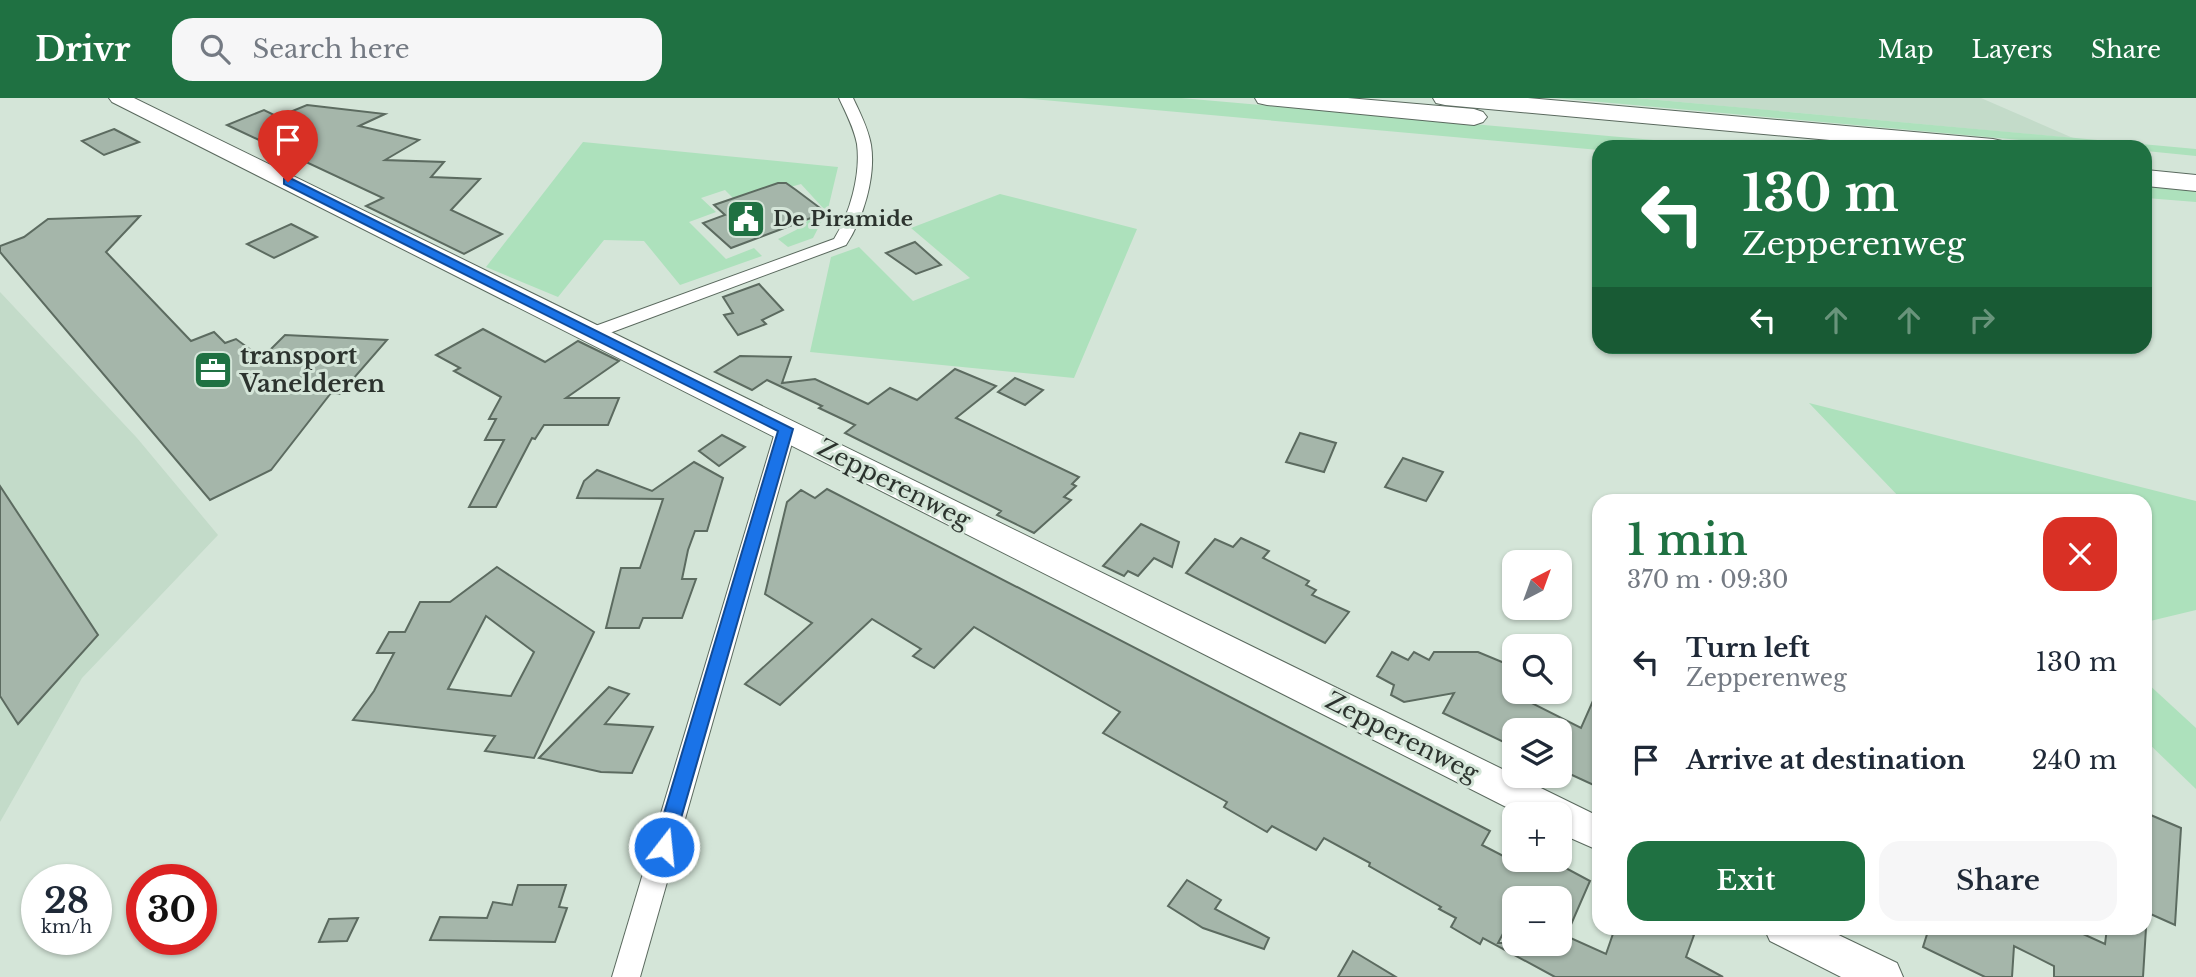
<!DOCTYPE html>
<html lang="en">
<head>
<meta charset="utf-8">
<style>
  body { margin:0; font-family:"Libre Baskerville",serif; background:#f6f6f7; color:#1f2937; height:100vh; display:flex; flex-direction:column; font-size:26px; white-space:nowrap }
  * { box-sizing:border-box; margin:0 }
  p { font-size:23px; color:#747a83 }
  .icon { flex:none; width:38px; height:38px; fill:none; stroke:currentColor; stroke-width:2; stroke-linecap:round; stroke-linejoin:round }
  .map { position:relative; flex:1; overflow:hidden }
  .side { position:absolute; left:1592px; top:396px; width:560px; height:441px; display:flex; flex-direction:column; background:#fff; border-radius:21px; box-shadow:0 2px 5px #0004 }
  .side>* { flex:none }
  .guide { position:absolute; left:1592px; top:42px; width:560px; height:214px; border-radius:21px; box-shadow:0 2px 5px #0004; background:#1f7142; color:#fff; overflow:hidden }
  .needle { width:46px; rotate:41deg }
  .fabs { position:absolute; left:1502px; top:452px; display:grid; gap:14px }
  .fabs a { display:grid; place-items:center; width:70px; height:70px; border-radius:14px; background:#fff; box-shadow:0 2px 5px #0004; font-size:35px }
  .speed { position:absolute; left:21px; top:766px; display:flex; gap:14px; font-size:35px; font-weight:700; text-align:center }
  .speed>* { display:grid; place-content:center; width:91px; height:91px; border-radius:50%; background:#fff; box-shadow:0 2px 5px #0004; line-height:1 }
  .speed small { font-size:18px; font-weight:400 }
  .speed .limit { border:10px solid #d22; background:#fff; color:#111 }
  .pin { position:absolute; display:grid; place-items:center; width:60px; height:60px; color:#fff; margin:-72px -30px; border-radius:50% 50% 50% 0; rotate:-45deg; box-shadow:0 0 7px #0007 }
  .pin .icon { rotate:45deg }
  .me { position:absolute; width:77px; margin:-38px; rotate:16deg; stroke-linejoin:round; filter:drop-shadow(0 0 5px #0008) }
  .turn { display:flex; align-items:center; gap:24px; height:147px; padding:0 35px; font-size:32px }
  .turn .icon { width:91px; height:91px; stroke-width:2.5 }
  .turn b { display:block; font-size:49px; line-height:60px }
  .lanes { display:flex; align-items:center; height:66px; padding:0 35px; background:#0003; justify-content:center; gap:35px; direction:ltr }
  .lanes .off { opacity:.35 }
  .round { display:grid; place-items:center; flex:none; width:74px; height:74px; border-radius:21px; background:#f6f6f7 }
  .head { display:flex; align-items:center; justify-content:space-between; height:119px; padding:0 35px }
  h1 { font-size:42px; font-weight:600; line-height:52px; color:#1f7142 }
  .primary-button { display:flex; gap:14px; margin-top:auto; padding:14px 35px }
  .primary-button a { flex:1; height:80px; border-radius:21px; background:#1f7142; color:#fff; font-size:28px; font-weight:600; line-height:80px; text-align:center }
  .primary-button a+a { background:#f6f6f7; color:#1f2937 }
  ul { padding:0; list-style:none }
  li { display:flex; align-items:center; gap:21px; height:98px; padding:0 35px }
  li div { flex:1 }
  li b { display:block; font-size:26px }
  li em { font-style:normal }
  header { display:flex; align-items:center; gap:42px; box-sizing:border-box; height:98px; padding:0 35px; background:#1f7142; color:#fff }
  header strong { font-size:33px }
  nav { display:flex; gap:38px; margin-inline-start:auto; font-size:24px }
  .search { width:490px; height:63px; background:#f6f6f7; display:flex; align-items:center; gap:18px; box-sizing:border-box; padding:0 24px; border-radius:21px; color:#747a83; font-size:26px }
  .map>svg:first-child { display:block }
</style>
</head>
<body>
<header>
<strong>Drivr</strong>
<div class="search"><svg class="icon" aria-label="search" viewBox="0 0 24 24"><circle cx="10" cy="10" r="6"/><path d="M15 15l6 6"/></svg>Search here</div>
<nav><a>Map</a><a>Layers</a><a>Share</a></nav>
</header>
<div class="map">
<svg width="2196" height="879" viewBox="0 0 2196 879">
  <rect width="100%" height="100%" fill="#d4e5d8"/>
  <g fill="#c3dbc9">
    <polygon points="1636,0 1981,0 2073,40"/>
    <polygon points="0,194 137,340 218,437 82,580 0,724"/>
  </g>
  <g fill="#ade1bc">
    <polygon points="1021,0 1181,0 1733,49 1600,49 1599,52"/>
    <polygon points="1556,0 1636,0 2196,51 2196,58 2146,53 2146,49 2098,49"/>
    <polygon points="583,44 838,69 828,111 813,140 788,149 778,141 796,132 823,110 801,86 737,104 725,92 701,100 716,114 689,124 726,161 754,150 762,158 680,187 644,143 604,142 558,199 486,169"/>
    <polygon points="2146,88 2196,93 2196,104 2146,100"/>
    <polygon points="1000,96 1137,131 1074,280 810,254 831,159 859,149 913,203 970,180 911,130"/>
    <polygon points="1809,305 2196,403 2196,512 2146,524 2146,402 1902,402"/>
    <polygon points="2146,584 2196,630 2196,691 2146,643"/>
  </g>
  <g fill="#a5b6aa" stroke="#5c6b60" stroke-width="2" fill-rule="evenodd">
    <polygon points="307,7 385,16 359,28 419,42 385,62 444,64 431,79 480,81 451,112 502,136 464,156 366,108 383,100 227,27 264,12 278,19"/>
    <polygon points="114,31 139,44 104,57 82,43"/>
    <polygon points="778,85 786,85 796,92 820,110 813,112 819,117 731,150 703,125 725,117 714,107"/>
    <polygon points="140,118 106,154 191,243 214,234 225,245 236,241 262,260 285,237 387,242 340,296 331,295 271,372 210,402 0,154 0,148 24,139 48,121"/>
    <polygon points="291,126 317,139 274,160 247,146"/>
    <polygon points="915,144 941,167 916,176 886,155"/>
    <polygon points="759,186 783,212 762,222 766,226 738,237 724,217 733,215 723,199"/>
    <polygon points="483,231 545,264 578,243 619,263 566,300 619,300 608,327 544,327 535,341 532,340 496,409 469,409 504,342 485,342 496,321 489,321 501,299 454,273 460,270 436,257"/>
    <polygon points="740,258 791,259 782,285 815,281 868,306 890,290 917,302 955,271 996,288 956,320 1079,379 1072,386 1076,388 1064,399 1071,402 1034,435 997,417 1001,413 845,335 855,327 819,310 822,308 767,282 752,292 715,274"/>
    <polygon points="1015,280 1043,292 1025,307 998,294"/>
    <polygon points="1300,335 1336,345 1324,374 1286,364"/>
    <polygon points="722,337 745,349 719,368 699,353"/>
    <polygon points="1403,360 1443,374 1426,403 1385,389"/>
    <polygon points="694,364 723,380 707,433 695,433 688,452 682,481 696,481 682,520 643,520 639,530 606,530 621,470 640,470 663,401 577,400 584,383 597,372 652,393"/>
    <polygon points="0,388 98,537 18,626 0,598"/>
    <path d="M827,391l663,342 -8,14 27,14h40l41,22 -24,55 40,18 9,-26h65l14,7 -8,22 37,20h-168l-72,-39 -3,6 -29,-17 5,-9 -17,-9 2,-2 -72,-41 1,-3 -46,-25 -8,12 -44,-24 -5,6 -43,-25 3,-5 -124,-69 17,-21 -146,-85 -40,41 -21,-12 8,-7 -49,-30 -92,86 -35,-21 67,-61 -47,-29 22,-92 14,-12 14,8zM1514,800h45v45h-61l16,-30z"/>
    <polygon points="1141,426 1179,444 1172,469 1154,460 1138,478 1128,473 1124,478 1103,468"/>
    <polygon points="1241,440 1269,453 1263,460 1309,483 1306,487 1316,492 1312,497 1349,514 1325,545 1186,475 1215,441 1233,449"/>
    <path d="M497,469l97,65 -60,126 -49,-7 10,-15 -142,-16 21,-29 20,-38h-17l12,-21h16l15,-30h30zM486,518l48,36 -23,44 -63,-7z"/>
    <polygon points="1392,554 1408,562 1414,554 1429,562 1434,554 1478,554 1514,569 1514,596 1581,630 1600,587 1600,690 1559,671 1559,632 1514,632 1514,649 1443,615 1454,595 1404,604 1391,597 1394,587 1377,578"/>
    <polygon points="609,589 629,596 605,626 653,629 632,675 601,674 539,660"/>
    <polygon points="2146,715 2181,730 2175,827 2146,814"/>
    <polygon points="1187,782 1221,802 1215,811 1269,840 1264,851 1203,830 1168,808"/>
    <polygon points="518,787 566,787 559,809 567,810 555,844 430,842 440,819 487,820 493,804 512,807"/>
    <polygon points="358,820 347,843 319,844 329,821"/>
    <polygon points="1929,830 2070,830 2105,846 2107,830 2146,830 2143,879 2054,879 2054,868 2014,848 2012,879 1985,879 1923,849"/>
    <polygon points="1353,853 1396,879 1338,879"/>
  </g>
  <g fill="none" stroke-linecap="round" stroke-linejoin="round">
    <g stroke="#5a695e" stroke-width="2">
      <g id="street">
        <path d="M839,0h14c7,15 15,30 18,47 5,32 -8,74 -25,100l-247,92h-12l-3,-4 3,-4 247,-90c16,-25 27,-65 23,-95 -3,-16 -11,-31 -18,-46z"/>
        <polygon points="786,325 793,327 796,331 640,879 612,879 776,331 779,327"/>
      </g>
    </g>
    <g stroke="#5a695e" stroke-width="2">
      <g id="secondary">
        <polygon points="109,0 134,0 1600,719 1600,753 1559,735 1559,716 1520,716 112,4"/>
        <polygon points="1764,830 1824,830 1897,865 1903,879 1841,879 1770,843"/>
      </g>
    </g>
    <g stroke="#5a695e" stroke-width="2">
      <g id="highway">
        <polygon points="1255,0 1348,0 1474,11 1483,14 1487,19 1483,24 1474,27 1267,7 1258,5"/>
        <polygon points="1433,0 1528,0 1993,41 2002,43 2006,49 1906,49 1445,7 1436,5"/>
        <polygon points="2146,72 2196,77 2196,93 2146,88"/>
      </g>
    </g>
    <use href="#street" fill="#fff" fill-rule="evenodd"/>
    <use href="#secondary" fill="#fff" fill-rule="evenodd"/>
    <use href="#highway" fill="#fff" fill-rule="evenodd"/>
  </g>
  <polygon fill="#1a73e8" stroke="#114b97" stroke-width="2" points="284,81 292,81 793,331 671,755 664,757 657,755 654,749 778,333 284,86"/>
  <defs>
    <g id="civic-square" transform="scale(2.0125)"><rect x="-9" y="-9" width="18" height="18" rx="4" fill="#1f7142" stroke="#d4e5d8"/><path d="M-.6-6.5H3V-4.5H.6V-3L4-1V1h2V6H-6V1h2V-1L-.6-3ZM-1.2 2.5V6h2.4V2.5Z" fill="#fff"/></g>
    <g id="office-square" transform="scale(2.0125)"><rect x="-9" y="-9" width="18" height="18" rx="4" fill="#1f7142" stroke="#d4e5d8"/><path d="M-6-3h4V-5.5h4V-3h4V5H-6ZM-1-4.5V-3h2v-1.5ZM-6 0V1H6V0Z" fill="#fff"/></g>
  </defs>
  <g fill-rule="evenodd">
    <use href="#civic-square" x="746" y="121"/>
    <use href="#office-square" x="213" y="272"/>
  </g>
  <g text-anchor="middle" stroke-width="6" stroke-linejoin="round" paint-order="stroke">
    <g font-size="21" font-weight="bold" fill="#2c332e" stroke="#d4e5d8" text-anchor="start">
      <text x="773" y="128">De Piramide</text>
    </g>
    <g font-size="24" font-weight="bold" fill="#2c332e" stroke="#d4e5d8" text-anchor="start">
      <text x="240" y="266">transport<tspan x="240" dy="28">Vanelderen</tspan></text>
    </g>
    <g font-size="24" fill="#2c332e" stroke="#d4e5d8">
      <text transform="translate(894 386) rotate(27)" y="8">Zepperenweg</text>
      <text transform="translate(1402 639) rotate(27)" y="8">Zepperenweg</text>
    </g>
  </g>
</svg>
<div class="fabs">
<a><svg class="needle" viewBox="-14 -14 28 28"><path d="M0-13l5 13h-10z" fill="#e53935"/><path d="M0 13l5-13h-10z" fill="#747a83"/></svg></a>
<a><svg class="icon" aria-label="search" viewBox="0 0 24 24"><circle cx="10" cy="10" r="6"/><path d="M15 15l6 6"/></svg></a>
<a><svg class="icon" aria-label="layers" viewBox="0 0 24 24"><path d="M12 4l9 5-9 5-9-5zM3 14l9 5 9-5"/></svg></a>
<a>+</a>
<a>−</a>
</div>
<div class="speed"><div>28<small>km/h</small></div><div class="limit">30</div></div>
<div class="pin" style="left:288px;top:84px;background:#d93025"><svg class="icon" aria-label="arrive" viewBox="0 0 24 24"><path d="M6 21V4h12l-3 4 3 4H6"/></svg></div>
<svg class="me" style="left:664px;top:749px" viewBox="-20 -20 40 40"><circle r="17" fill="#1a73e8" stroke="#fff" stroke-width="3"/><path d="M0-11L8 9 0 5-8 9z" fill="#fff"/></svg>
<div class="guide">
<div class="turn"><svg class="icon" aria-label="left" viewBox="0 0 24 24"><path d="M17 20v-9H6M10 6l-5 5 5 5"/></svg><div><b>130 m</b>Zepperenweg</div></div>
<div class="lanes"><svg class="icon" aria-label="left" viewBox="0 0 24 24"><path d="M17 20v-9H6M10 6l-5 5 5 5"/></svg><svg class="icon off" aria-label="ahead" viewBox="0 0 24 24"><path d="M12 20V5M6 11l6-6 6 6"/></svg><svg class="icon off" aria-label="ahead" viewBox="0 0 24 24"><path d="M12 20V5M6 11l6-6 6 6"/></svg><svg class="icon off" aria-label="right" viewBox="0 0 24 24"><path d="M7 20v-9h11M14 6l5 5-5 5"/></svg></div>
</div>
<section class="side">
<div class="head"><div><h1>1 min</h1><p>370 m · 09:30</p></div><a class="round" style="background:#d93025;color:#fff"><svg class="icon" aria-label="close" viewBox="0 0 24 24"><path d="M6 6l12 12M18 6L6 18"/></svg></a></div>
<ul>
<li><svg class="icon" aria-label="left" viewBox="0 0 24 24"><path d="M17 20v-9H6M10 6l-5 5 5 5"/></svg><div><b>Turn left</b><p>Zepperenweg</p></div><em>130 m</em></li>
<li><svg class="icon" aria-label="arrive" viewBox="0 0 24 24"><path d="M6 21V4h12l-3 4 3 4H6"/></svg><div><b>Arrive at destination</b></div><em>240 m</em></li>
</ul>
<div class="primary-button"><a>Exit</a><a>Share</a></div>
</section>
</div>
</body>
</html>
